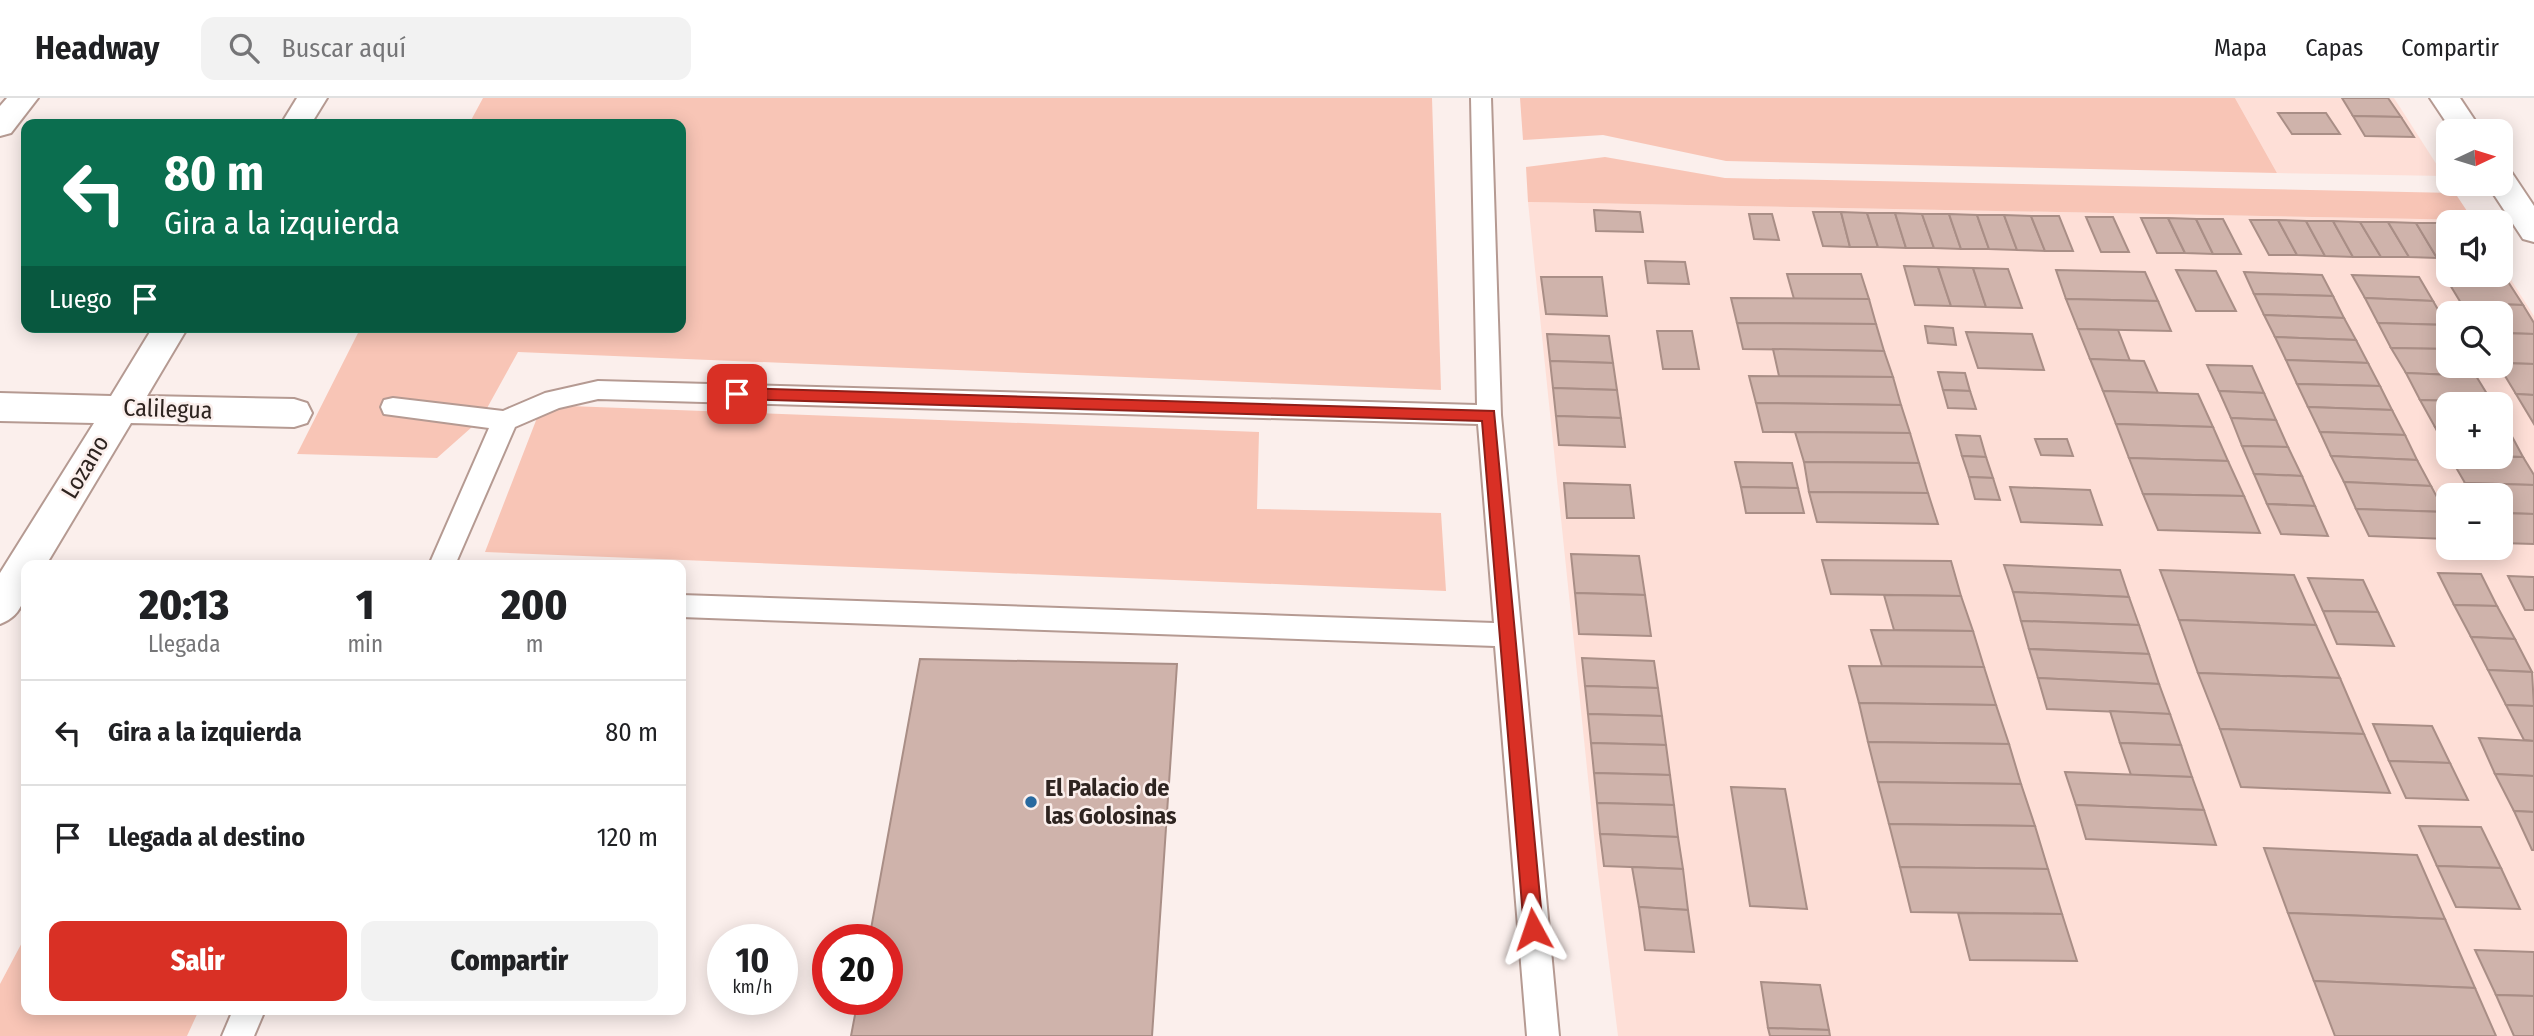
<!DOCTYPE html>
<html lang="es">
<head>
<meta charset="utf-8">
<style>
  body { margin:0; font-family:"Fira Sans Condensed",sans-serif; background:#f2f2f2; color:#202124; height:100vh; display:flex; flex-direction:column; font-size:26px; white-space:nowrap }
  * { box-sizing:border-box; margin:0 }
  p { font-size:23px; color:#757577 }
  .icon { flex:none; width:38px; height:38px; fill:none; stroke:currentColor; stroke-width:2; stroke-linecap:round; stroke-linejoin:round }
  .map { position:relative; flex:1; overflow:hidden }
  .side { position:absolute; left:21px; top:462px; width:665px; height:455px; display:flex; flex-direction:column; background:#fff; border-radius:14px; box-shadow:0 4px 18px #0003 }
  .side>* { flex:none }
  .banner { position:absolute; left:21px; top:21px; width:665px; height:214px; border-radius:14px; box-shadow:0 4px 18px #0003; background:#0b6e4f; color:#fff; overflow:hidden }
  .needle { width:46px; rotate:86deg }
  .fabs { position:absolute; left:2436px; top:21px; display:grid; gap:14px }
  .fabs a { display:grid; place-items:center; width:77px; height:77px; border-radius:14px; background:#fff; box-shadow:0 4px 18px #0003; font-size:35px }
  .speed { position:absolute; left:707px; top:826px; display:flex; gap:14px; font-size:35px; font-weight:700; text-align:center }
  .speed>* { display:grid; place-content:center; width:91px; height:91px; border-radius:50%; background:#fff; box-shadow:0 4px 18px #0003; line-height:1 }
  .speed small { font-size:18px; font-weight:400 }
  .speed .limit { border:10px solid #d22; background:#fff; color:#111 }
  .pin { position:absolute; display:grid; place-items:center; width:60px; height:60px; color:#fff; margin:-30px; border-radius:14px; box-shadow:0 4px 10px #0006 }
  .me { position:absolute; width:77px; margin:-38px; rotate:355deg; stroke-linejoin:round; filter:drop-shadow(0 0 5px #0008) }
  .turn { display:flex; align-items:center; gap:24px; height:147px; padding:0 28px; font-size:32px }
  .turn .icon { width:91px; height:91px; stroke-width:2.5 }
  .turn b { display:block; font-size:49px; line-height:60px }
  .then { display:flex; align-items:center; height:66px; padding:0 28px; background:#0003; gap:14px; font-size:26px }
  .eta { display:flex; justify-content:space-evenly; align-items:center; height:119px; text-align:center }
  .eta b { font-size:42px; font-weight:800; line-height:49px }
  .cta { display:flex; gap:14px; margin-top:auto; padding:14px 28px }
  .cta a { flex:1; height:80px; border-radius:14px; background:#d93025; color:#fff; font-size:28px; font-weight:800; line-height:80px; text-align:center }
  .cta a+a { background:#f2f2f2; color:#202124 }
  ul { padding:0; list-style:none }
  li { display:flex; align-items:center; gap:21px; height:105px; padding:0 28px; border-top:2px solid #e0e0e0 }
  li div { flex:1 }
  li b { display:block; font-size:26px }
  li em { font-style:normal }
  header { display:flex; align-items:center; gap:42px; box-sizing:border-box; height:98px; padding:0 35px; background:#fff; border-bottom:2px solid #e0e0e0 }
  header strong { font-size:33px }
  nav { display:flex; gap:38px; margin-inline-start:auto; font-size:24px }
  .search { width:490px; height:63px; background:#f2f2f2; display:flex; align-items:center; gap:18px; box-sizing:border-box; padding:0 24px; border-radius:14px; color:#757577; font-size:26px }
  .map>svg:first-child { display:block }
</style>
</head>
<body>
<header>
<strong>Headway</strong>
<div class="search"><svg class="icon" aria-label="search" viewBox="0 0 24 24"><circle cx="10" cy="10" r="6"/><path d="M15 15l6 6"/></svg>Buscar aquí</div>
<nav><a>Mapa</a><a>Capas</a><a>Compartir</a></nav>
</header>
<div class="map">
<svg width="2534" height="938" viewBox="0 0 2534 938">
  <rect width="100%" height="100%" fill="#fbefec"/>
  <g fill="#fedfd7" fill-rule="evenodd">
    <polygon points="2235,0 2394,0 2444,78 2277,75"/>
    <path d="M1528,104l945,18 -25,2v53h53v-11l33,52v720h-916l-20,-162zM2448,215h53v53h-53zM2448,306h53v53h-53zM2448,397h53v53h-53z"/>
  </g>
  <g fill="#f8c5b6">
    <polygon points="483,0 1432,0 1441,292 518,254 481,321 437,360 297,356 361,229 681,229 681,26 469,26"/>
    <polygon points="1520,0 2235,0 2277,75 1726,63 1603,37 1523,42"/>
    <polygon points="1605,59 1725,80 2455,95 2473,122 1528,104 1526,69"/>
    <polygon points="542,307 1259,334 1257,411 1441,415 1446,493 485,454"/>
    <polygon points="26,837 26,912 199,912 187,938 0,938 0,886"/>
  </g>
  <g fill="#cfb3ab" stroke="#a98e86" stroke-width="2">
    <polygon points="2342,0 2388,0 2401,19 2353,18"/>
    <polygon points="2278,15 2326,15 2340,36 2292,36"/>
    <polygon points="2353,18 2401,19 2414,39 2365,38"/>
    <polygon points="1594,112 1640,114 1643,134 1596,133"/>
    <polygon points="1813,114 1841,114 1850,149 1823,148"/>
    <polygon points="1841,114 1867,115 1878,149 1850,149"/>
    <polygon points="1867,115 1895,115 1906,150 1878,149"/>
    <polygon points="1895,115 1922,116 1934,150 1906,150"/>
    <polygon points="1749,116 1772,116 1779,142 1754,141"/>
    <polygon points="1922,116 1949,116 1961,151 1934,150"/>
    <polygon points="1949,116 1977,117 1989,151 1961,151"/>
    <polygon points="1977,117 2004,117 2017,152 1989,151"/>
    <polygon points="2004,117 2031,118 2045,153 2017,152"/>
    <polygon points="2031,118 2059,118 2073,153 2045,153"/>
    <polygon points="2086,119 2113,119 2129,154 2101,154"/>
    <polygon points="2141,120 2168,120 2185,155 2157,155"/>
    <polygon points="2168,120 2196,121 2213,156 2185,155"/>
    <polygon points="2196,121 2223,121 2241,156 2213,156"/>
    <polygon points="2250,122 2278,122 2297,157 2269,157"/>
    <polygon points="2278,122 2306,123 2325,158 2297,157"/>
    <polygon points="2306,123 2333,123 2353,159 2325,158"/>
    <polygon points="2333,123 2360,124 2381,159 2353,159"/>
    <polygon points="2360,124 2388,124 2409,159 2381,159"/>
    <polygon points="2388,124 2416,125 2437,160 2409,159"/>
    <polygon points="2416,125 2443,125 2448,133 2448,160 2437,160"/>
    <polygon points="1645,163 1685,164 1689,186 1648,185"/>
    <polygon points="1904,168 1938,169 1951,208 1915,207"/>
    <polygon points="1938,169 1973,170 1986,209 1951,208"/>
    <polygon points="1973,170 2008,171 2022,210 1986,209"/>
    <polygon points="2056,172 2145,174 2158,203 2066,201"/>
    <polygon points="2176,172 2216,173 2236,213 2196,213"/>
    <polygon points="2244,174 2322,177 2333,198 2254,196"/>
    <polygon points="1787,176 1861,176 1869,201 1794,201"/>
    <polygon points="2352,177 2419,179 2433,203 2365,200"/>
    <polygon points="2444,177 2505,179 2523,207 2461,205"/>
    <polygon points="1541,179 1602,179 1607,218 1546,216"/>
    <polygon points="2254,196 2333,198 2344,220 2264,217"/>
    <polygon points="1731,200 1869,201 1876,226 1737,225"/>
    <polygon points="2365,200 2433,203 2447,227 2378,225"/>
    <polygon points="2066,201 2158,203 2171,233 2078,231"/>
    <polygon points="2461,205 2523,207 2534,225 2534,236 2501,235 2501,215 2467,215"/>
    <polygon points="2264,217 2344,220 2356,242 2275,239"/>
    <polygon points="1737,225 1876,226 1884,253 1743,251"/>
    <polygon points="2378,225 2447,227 2448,251 2391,250"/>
    <polygon points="1925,228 1953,230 1956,247 1928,245"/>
    <polygon points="2078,231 2118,232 2130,263 2090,261"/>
    <polygon points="1657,233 1692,233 1699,271 1663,271"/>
    <polygon points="1966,234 2032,236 2044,272 1978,270"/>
    <polygon points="2501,235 2534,236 2534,266 2501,265"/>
    <polygon points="1547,236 1609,238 1613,265 1550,263"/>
    <polygon points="2275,239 2356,242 2368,265 2286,262"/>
    <polygon points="2391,250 2448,251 2448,268 2470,268 2476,278 2406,275"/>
    <polygon points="1773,251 1884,253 1893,279 1779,278"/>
    <polygon points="2090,261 2144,263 2158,295 2103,293"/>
    <polygon points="2286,262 2368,265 2380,288 2297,286"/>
    <polygon points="1550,263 1613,265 1617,292 1553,290"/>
    <polygon points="2501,265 2534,266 2534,297 2516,296 2499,268"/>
    <polygon points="2207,267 2252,268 2264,295 2219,293"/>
    <polygon points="1938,274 1965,275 1970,293 1943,292"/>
    <polygon points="2406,275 2476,278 2492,304 2420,302"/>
    <polygon points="1749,278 1893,279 1901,307 1756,305"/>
    <polygon points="2297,286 2380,288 2392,312 2308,309"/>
    <polygon points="1553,290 1617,292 1621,320 1556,318"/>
    <polygon points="1943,292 1970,293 1976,311 1948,310"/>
    <polygon points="2103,293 2198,296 2213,329 2116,326"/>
    <polygon points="2219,293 2264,295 2276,322 2231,320"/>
    <polygon points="2516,296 2534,297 2534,326"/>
    <polygon points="2420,302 2492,304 2493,306 2448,306 2448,329 2435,329"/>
    <polygon points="1756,305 1901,307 1910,335 1763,334"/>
    <polygon points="2308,309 2392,312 2405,337 2320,334"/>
    <polygon points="1556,318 1621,320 1625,349 1559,347"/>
    <polygon points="2231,320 2276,322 2288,349 2242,348"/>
    <polygon points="2116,326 2213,329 2228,363 2129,360"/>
    <polygon points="2435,329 2448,329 2448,355"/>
    <polygon points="2501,331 2508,331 2523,359 2501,358"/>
    <polygon points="1795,334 1910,335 1919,365 1804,364"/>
    <polygon points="2320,334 2405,337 2417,362 2331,358"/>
    <polygon points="1956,337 1980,338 1986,359 1962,358"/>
    <polygon points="2035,341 2067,341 2073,358 2041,357"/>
    <polygon points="2242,348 2288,349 2302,378 2254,376"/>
    <polygon points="1962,358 1986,359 1993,380 1969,379"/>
    <polygon points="2331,358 2417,362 2431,388 2344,384"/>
    <polygon points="2450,359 2523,359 2534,377 2534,387 2465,385"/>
    <polygon points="2129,360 2228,363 2244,398 2143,396"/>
    <polygon points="1735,364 1792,365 1798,390 1741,389"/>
    <polygon points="1804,364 1919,365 1928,395 1809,394"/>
    <polygon points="2254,376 2302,378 2315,408 2267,406"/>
    <polygon points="1969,379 1993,380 2000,402 1975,401"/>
    <polygon points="2344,384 2431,388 2445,414 2356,411"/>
    <polygon points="1564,385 1630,387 1634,420 1567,420"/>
    <polygon points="2465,385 2534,387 2534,416 2501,415 2501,397 2471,397"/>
    <polygon points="1741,389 1798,390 1804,415 1746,415"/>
    <polygon points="2010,389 2090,392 2102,427 2021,424"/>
    <polygon points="1809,394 1928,395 1938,426 1817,424"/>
    <polygon points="2143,396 2244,398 2260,435 2158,432"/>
    <polygon points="2267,406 2315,408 2328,438 2281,436"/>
    <polygon points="2356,411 2445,414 2448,421 2448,441 2369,438"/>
    <polygon points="2501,415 2534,416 2534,446 2501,445"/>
    <polygon points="1571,456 1639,458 1645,497 1575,495"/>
    <polygon points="1822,462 1951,463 1961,498 1831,496"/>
    <polygon points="2004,467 2120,472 2129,499 2013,494"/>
    <polygon points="2160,472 2294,477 2316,527 2179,522"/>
    <polygon points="2438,475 2481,476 2497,508 2454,507"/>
    <polygon points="2508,478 2534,479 2534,512 2525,512"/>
    <polygon points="2308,480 2363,482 2378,514 2323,513"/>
    <polygon points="2013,494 2129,499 2139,527 2021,523"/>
    <polygon points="1575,495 1645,497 1651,538 1579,536"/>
    <polygon points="1884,497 1961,498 1973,533 1894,532"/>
    <polygon points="2454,507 2497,508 2515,541 2471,539"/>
    <polygon points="2323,513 2378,514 2394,548 2337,546"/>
    <polygon points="2179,522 2316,527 2340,580 2198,575"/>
    <polygon points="2021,523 2139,527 2149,556 2029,551"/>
    <polygon points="1871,532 1973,533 1984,569 1882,568"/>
    <polygon points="2471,539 2515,541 2532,574 2488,572"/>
    <polygon points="2029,551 2149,556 2159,586 2038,580"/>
    <polygon points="1582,560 1654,563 1658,590 1585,588"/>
    <polygon points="920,561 1177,566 1152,938 851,938 858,901 887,901 887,842 869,842"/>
    <polygon points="1849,568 1984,569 1996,607 1859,605"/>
    <polygon points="2488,572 2532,574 2534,608 2506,607"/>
    <polygon points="2198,575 2340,580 2364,636 2220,631"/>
    <polygon points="2038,580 2159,586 2170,616 2047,611"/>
    <polygon points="1585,588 1658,590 1662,618 1588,616"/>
    <polygon points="1859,605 1996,607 2009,646 1868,644"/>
    <polygon points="2506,607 2534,608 2534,643 2524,642"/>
    <polygon points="2110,613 2170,616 2181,647 2120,645"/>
    <polygon points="1588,616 1662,618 1666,647 1591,645"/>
    <polygon points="2373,626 2432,628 2450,665 2389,663"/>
    <polygon points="2220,631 2364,636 2390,695 2241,689"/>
    <polygon points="2479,640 2534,643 2534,678 2495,676"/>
    <polygon points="1868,644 2009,646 2021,686 1878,684"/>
    <polygon points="1591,645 1666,647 1670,677 1594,675"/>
    <polygon points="2120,645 2181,647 2192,679 2131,677"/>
    <polygon points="2389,663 2450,665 2468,702 2406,700"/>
    <polygon points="2065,674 2192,679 2204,712 2076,707"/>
    <polygon points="1594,675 1670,677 1674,707 1597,705"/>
    <polygon points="2495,676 2534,678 2534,714 2514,713"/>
    <polygon points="1878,684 2021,686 2035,728 1889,726"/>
    <polygon points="1731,689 1785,691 1807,811 1750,808"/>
    <polygon points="1597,705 1674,707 1678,739 1600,736"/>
    <polygon points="2076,707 2204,712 2216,747 2086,741"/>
    <polygon points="2514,713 2534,714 2534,752 2532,752"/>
    <polygon points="1889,726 2035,728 2048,771 1900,769"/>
    <polygon points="2419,728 2481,729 2501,770 2437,768"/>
    <polygon points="1600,736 1678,739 1683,771 1604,768"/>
    <polygon points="2264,750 2417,757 2445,821 2288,815"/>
    <polygon points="2437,768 2501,770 2520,811 2456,809"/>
    <polygon points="1632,769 1683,771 1688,812 1639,809"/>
    <polygon points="1900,769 2048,771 2062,816 1911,814"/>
    <polygon points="1639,809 1688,812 1694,854 1645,852"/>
    <polygon points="1958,815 2062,816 2077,863 1970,862"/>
    <polygon points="2288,815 2445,821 2475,890 2314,883"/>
    <polygon points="2475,852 2534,854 2534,898 2496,897"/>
    <polygon points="2314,883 2475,890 2496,938 2335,938"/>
    <polygon points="1761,884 1820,887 1829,932 1768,930"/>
    <polygon points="2496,897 2534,898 2534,938 2514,938"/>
    <polygon points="1768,930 1829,932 1830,938 1770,938"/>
  </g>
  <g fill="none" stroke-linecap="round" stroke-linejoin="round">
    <g stroke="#b59a92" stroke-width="4">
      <g id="lane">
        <polygon points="1471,0 1491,0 1501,317 1559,938 1527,938 1495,548 681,519 681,497 1494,525 1478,326 598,301 559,310 515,329 455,467 429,467 489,330 384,316 381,309 384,302 393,300 503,313 545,295 598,283 1477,307"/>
        <polygon points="233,912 265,912 254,938 222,938"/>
      </g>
    </g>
    <g stroke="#b59a92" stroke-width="4">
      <g id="street">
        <polygon points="7,0 38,0 11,35 0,38 0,8"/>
        <polygon points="297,0 327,0 311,26 281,26"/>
        <path d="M153,229h35l-41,69 147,3 13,4 5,10 -5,10 -13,4 -163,-4 -85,142h-20c0,26 1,49 -26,59v-51l94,-150 -94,-2v-28l111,3z"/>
      </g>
    </g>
    <g stroke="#b59a92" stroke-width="4">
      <g id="secondary">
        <polygon points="2430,0 2460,0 2482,33 2452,33"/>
        <polygon points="2501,72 2512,75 2534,108 2534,144 2523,141 2487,86 2501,86"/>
      </g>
    </g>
    <use href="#lane" fill="#fff" fill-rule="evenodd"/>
    <use href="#street" fill="#fff" fill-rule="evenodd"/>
    <use href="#secondary" fill="#fff" fill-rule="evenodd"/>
  </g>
  <polygon fill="#d93025" stroke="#8d1f18" stroke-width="2" points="737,290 1494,313 1543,831 1540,837 1533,840 1527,837 1524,831 1482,323 737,301 730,296"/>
  <circle fill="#28699f" stroke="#fbefec" stroke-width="2.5" cx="1031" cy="704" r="7"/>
  <g text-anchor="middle" stroke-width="5" stroke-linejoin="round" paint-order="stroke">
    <g font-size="24" fill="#2e2420" stroke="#fbefec">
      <text transform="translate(168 311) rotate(2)" y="8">Calilegua</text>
      <text transform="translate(85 369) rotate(-59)" y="8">Lozano</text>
    </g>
    <g font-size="24" font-weight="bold" fill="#2e2420" stroke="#fbefec" text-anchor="start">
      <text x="1045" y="698">El Palacio de<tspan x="1045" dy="28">las Golosinas</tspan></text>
    </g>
  </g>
</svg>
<div class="fabs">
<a><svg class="needle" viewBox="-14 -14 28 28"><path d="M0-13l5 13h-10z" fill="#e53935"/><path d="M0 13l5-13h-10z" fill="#757577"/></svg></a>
<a><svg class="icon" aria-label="sound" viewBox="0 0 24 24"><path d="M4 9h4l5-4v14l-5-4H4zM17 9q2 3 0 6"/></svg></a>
<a><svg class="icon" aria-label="search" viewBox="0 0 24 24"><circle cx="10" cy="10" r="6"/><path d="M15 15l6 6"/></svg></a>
<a>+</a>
<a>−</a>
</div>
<div class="speed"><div>10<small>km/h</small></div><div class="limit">20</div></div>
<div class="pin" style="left:737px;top:296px;background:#d93025"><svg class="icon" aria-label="arrive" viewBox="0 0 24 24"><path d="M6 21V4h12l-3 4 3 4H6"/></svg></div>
<svg class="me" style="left:1533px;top:831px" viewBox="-20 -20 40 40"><path d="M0-17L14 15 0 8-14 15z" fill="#d93025" stroke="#fff" stroke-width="4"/></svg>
<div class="banner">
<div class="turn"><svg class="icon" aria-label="left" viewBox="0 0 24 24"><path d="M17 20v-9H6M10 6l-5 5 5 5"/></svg><div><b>80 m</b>Gira a la izquierda</div></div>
<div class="then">Luego<svg class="icon" aria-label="arrive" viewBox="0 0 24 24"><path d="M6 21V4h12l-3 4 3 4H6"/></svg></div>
</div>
<section class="side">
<div class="eta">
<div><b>20:13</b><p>Llegada</p></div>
<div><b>1</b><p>min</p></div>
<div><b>200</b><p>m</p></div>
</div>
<ul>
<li><svg class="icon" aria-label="left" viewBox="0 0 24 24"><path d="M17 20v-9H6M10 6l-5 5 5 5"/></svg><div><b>Gira a la izquierda</b></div><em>80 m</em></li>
<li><svg class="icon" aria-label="arrive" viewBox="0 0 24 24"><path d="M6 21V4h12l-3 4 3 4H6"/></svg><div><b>Llegada al destino</b></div><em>120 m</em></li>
</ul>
<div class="cta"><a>Salir</a><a>Compartir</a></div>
</section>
</div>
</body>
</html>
